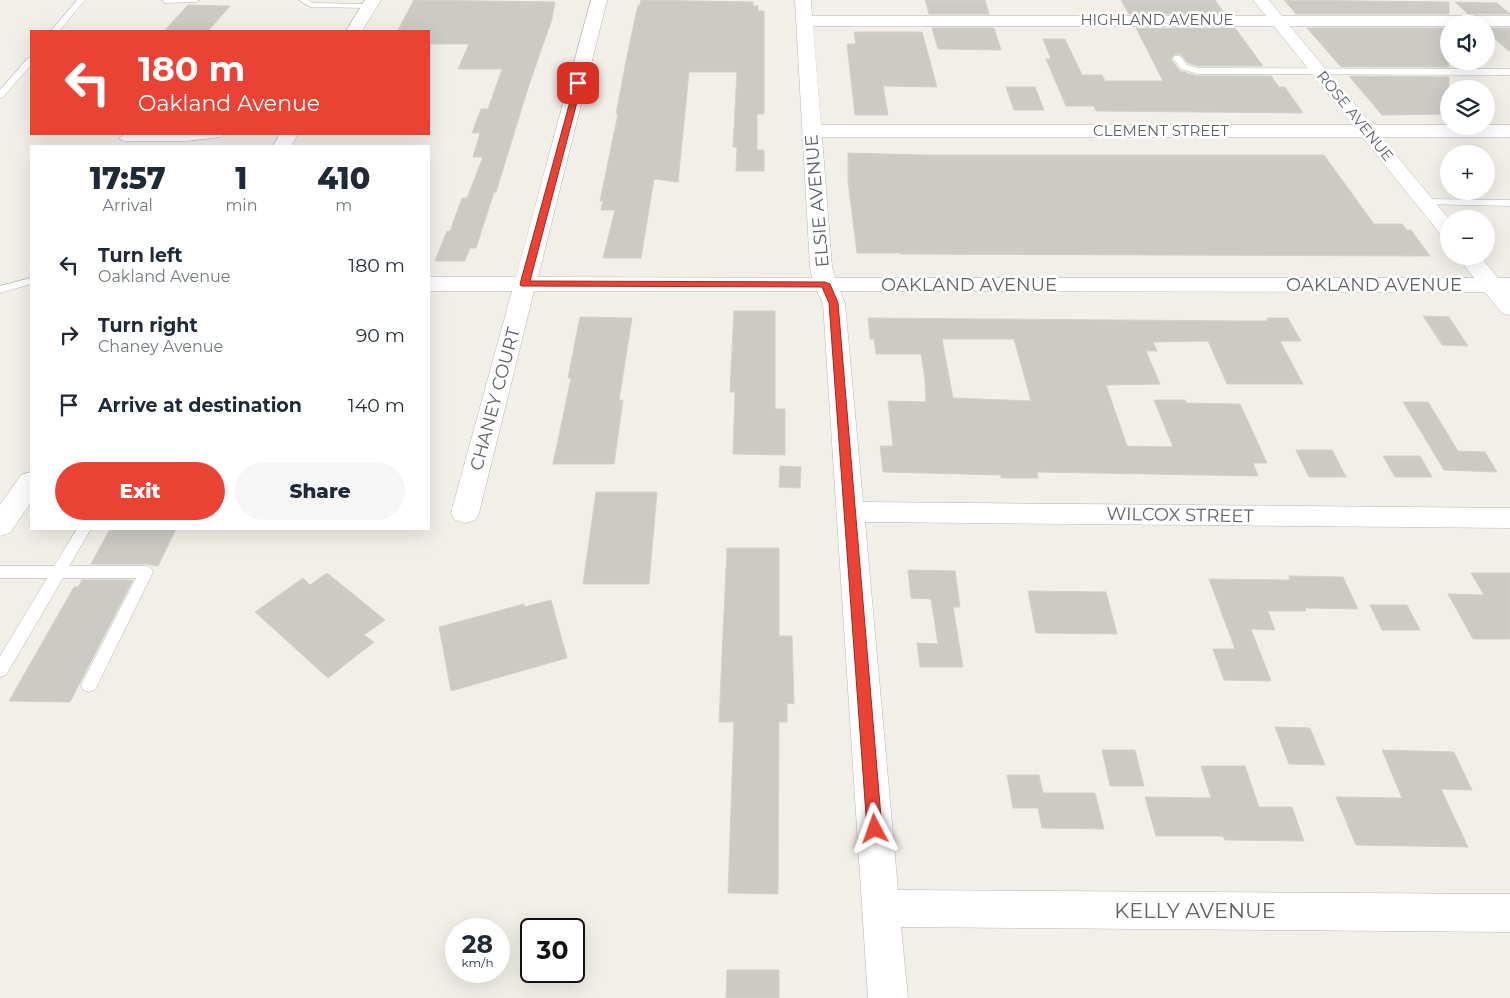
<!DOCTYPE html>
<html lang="en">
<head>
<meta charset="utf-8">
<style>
  body { margin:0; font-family:Montserrat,sans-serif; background:#f6f6f7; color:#1f2937; height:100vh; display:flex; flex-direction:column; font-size:19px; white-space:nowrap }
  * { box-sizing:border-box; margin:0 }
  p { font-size:16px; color:#747a83 }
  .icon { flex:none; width:28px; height:28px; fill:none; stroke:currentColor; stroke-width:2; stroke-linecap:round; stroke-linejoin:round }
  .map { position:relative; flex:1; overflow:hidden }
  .panel { position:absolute; left:30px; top:145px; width:400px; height:385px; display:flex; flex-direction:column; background:#fff; border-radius:0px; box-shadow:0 5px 20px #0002 }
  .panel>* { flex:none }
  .guide { position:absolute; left:30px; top:30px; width:400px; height:105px; border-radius:0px; box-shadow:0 5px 20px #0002; background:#ea4335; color:#fff; overflow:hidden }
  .tools { position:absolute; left:1440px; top:15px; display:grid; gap:10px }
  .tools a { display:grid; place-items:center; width:55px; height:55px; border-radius:50%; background:#fff; box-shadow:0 5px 20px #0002; font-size:25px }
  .speed { position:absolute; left:445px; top:918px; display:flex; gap:10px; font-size:25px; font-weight:700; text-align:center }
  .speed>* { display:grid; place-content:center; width:65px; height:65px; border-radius:50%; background:#fff; box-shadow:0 5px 20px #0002; line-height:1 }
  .speed small { font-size:12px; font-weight:400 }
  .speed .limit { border:2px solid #111; border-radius:8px; background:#fff; color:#111 }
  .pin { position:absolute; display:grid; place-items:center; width:42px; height:42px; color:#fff; margin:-21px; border-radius:10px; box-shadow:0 2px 8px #0006 }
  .me { position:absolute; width:55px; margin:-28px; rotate:356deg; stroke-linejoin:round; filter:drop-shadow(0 0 4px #0008) }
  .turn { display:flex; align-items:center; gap:18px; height:105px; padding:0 25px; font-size:22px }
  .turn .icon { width:65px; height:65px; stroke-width:2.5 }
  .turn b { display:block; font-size:35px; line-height:42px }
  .eta { display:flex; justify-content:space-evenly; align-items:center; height:85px; text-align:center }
  .eta b { font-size:30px; font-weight:800; line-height:35px }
  .cta { display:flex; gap:10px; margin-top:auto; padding:10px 25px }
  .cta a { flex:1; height:58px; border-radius:30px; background:#ea4335; color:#fff; font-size:20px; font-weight:800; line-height:58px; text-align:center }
  .cta a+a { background:#f6f6f7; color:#1f2937 }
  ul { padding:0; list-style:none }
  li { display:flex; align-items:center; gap:15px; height:70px; padding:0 25px }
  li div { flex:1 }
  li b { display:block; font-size:19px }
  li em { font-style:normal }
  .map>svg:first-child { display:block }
</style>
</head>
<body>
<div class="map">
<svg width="1510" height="998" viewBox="0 0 1510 998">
  <rect width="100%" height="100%" fill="#f1efe8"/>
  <g fill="#cccac5" stroke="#d6d1c6" fill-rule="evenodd">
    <polygon points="414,0 555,2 552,19 529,85 496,192 494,192 476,248 470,248 465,261 435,261 447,231 450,231 462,198 467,198 483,157 473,157 480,133 472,133 481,109 488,109 502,69 458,69 469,44 429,44 429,30 398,30"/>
    <polygon points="641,0 753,2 753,6 758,6 758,11 764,11 764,114 757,114 757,150 764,150 764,171 736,171 737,147 733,147 737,72 689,72 678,182 654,179 641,258 603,258 615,210 601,210 603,201 600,201 618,114 616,114 627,56 638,5 640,5"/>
    <polygon points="925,0 985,0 989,14 929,14"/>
    <polygon points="1121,0 1215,0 1225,14 1129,14"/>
    <polygon points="1284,0 1449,2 1449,14 1296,14"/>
    <polygon points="1455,2 1497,3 1510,14 1468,14"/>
    <polygon points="188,5 230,6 208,31 164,31"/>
    <polygon points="932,28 994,28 1001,50 938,49"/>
    <polygon points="1136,28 1235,28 1263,66 1198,66 1188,63 1180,54 1174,54 1171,59 1180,71 1197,76 1271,76 1279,87 1285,87 1303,113 1096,111 1094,106 1066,106 1046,59 1051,59 1043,39 1065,39 1082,75 1102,75 1105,81 1163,81"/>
    <polygon points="1307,28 1449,28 1449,67 1341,67"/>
    <polygon points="1486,28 1510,28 1510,52 1486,31"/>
    <polygon points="854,32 922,32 937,87 883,86 888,115 855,115 847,44 856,44"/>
    <polygon points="1349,76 1449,77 1449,88 1462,89 1449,89 1449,114 1382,115"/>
    <polygon points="1006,87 1035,87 1044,110 1014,110"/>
    <polygon points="848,153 925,155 1324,155 1374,224 1402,224 1407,230 1411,230 1430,256 900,254 900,253 857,253 848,181"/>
    <polygon points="734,311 775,311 775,409 785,409 785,455 733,454 735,392 730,392"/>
    <polygon points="1423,316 1449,317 1468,346 1442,345"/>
    <polygon points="580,317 632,318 619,400 623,400 614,464 553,464 571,378 568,378"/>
    <path d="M868,318l379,3h21l-1,-3h21l13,23h-21l23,43h-76l-19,-43 -55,1 4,9h-11l14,33 -54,1 21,61 46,1 -19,-47h31l2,3 53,1 27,59h-14l5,13 -221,-4 1,6h-37v-3l-118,-3 -3,-26h13l-5,-45 38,1 -1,-23 -4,-25h-45l-2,-15h-4zM942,339h72l17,62 -78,-3z"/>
    <polygon points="1403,402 1428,402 1458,451 1485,452 1497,472 1444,470"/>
    <polygon points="1296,450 1332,450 1346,477 1309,477"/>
    <polygon points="1383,456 1420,456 1432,477 1395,477"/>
    <polygon points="780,466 801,467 800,488 779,487"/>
    <polygon points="596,492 657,492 649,584 583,584"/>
    <polygon points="110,529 176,529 158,566 146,564 91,564"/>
    <polygon points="727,548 779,548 779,636 792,636 794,704 787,703 787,722 779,722 778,894 728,893 734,722 719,722"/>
    <polygon points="908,570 955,571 960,607 953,607 963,667 920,667 917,643 938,644 931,599 911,598"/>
    <polygon points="327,573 385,620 364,635 374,642 328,678 255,612 303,578 310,585"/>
    <polygon points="1471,573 1510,573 1510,639 1473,639 1448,594 1484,595"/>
    <polygon points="1289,576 1343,577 1358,609 1305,608 1306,611 1268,611 1275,630 1251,629 1271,681 1224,680 1213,649 1235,649 1209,579 1290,580"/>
    <polygon points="82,580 133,580 70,702 9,701 74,587 78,587"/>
    <polygon points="1028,591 1106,592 1117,634 1036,633"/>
    <polygon points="551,600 567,658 451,691 439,627 524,604 524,607"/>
    <polygon points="1370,605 1407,605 1420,630 1382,630"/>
    <polygon points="1275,727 1310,728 1325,765 1289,764"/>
    <polygon points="1102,750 1135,750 1144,786 1110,786"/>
    <polygon points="1382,750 1454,752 1472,790 1441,789 1468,847 1356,845 1336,797 1402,798"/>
    <polygon points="1201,766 1245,766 1259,807 1292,807 1304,841 1225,840 1223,836 1156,836 1145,797 1211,798"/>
    <polygon points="1007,775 1039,775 1043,793 1095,793 1104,829 1042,828 1038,808 1013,808"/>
    <polygon points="727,970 779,970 779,998 726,998"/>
  </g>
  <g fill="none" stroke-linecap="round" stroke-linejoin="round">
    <g stroke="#b5b8bc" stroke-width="1">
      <g id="service">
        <polygon points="77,0 85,0 59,31 51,31"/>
        <polygon points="162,0 200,0 196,2 165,3"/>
        <polygon points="299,0 308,0 312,3 369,4 373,6 369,8 310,7"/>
        <polygon points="1174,56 1180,56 1187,65 1198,68 1510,69 1510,75 1198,74 1181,69 1173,58"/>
        <polygon points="28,58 31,58 31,65 3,97 0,98 0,90"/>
        <polygon points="226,134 221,137 186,141 124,141 119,138 124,135"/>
        <polygon points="1424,199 1510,200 1510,206 1420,204 1420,200"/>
        <polygon points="31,278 31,284 0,293 0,286"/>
        <polygon points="77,529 91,529 69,566 146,566 151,568 153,572 95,690 89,692 83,690 81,685 136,578 63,578 6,675 0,677 0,656 47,578 0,578 0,566 54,566"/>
      </g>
    </g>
    <g stroke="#b5b8bc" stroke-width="1">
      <g id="minor">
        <polygon points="365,0 381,0 362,31 346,31"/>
        <path d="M591,0h16l-69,277 274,1 -2,-11 -15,-267h16l1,16h454l-13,-16h16l13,16h228v10h-24v-2h-37v2h-159l82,99h138v12h-129l68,82v19l-7,-2 -80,-99h-540l10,130 3,11h639l-17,-22h23l18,22h12v37l-8,-2 -17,-21 -645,-1 5,12 18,199 647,6v20l-645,-6 33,368 612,4v38l-609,-5 7,71h-40l-45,-695 -6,-12h-283l-55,222 -4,7 -10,3 -10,-3 -4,-7 61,-222h-83v-14h87zM813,26h461l79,99h-532z"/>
        <polygon points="280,134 298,134 291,146 273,146"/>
        <polygon points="31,472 31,502 10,533 0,536 0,505 21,475"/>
      </g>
    </g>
    <use href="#service" fill="#fff" fill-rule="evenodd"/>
    <use href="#minor" fill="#fff" fill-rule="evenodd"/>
  </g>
  <polygon fill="#ea4335" stroke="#982c22" points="578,80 582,83 530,281 825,282 830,284 838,303 882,829 880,834 875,836 870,834 867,829 829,303 822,287 521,286 520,284 575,83"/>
  <g text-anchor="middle" stroke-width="5" stroke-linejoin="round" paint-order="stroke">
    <g font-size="15" fill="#5f6368" stroke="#fff">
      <text x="1157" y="25">HIGHLAND AVENUE</text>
      <text transform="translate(1355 116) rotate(51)" y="5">ROSE AVENUE</text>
      <text x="1161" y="136">CLEMENT STREET</text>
    </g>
    <g font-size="18" fill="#5f6368" stroke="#fff">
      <text transform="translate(817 201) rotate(-95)" y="6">ELSIE AVENUE</text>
      <text x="969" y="291">OAKLAND AVENUE</text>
      <text x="1374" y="291">OAKLAND AVENUE</text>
      <text transform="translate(495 399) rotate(-75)" y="6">CHANEY COURT</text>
      <text transform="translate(1180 515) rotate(1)" y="6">WILCOX STREET</text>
    </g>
    <g font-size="21" fill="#5f6368" stroke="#fff">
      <text x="1195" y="918">KELLY AVENUE</text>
    </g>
  </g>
</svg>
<div class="tools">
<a><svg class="icon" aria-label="sound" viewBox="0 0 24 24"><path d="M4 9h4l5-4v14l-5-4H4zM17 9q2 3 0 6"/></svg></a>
<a><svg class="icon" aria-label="layers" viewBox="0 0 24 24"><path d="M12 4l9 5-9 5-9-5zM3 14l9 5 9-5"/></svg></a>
<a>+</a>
<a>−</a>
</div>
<div class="speed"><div>28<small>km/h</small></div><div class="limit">30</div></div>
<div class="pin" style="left:578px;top:83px;background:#d93025"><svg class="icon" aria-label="arrive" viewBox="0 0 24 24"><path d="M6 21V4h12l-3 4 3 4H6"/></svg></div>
<svg class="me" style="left:875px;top:829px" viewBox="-20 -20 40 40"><path d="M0-17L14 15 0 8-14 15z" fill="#ea4335" stroke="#fff" stroke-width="4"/></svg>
<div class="guide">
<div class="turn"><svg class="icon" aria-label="left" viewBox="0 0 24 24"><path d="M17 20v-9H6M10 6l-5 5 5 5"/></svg><div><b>180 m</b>Oakland Avenue</div></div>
</div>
<section class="panel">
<div class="eta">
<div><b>17:57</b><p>Arrival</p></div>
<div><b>1</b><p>min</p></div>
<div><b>410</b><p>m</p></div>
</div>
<ul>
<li><svg class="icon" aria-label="left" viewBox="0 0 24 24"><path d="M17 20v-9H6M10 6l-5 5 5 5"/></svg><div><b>Turn left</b><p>Oakland Avenue</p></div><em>180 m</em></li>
<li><svg class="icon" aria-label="right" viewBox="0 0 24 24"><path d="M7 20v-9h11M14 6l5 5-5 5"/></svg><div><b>Turn right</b><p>Chaney Avenue</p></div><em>90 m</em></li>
<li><svg class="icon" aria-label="arrive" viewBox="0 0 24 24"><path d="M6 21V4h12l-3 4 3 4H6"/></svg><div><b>Arrive at destination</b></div><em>140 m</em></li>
</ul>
<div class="cta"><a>Exit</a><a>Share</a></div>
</section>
</div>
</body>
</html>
